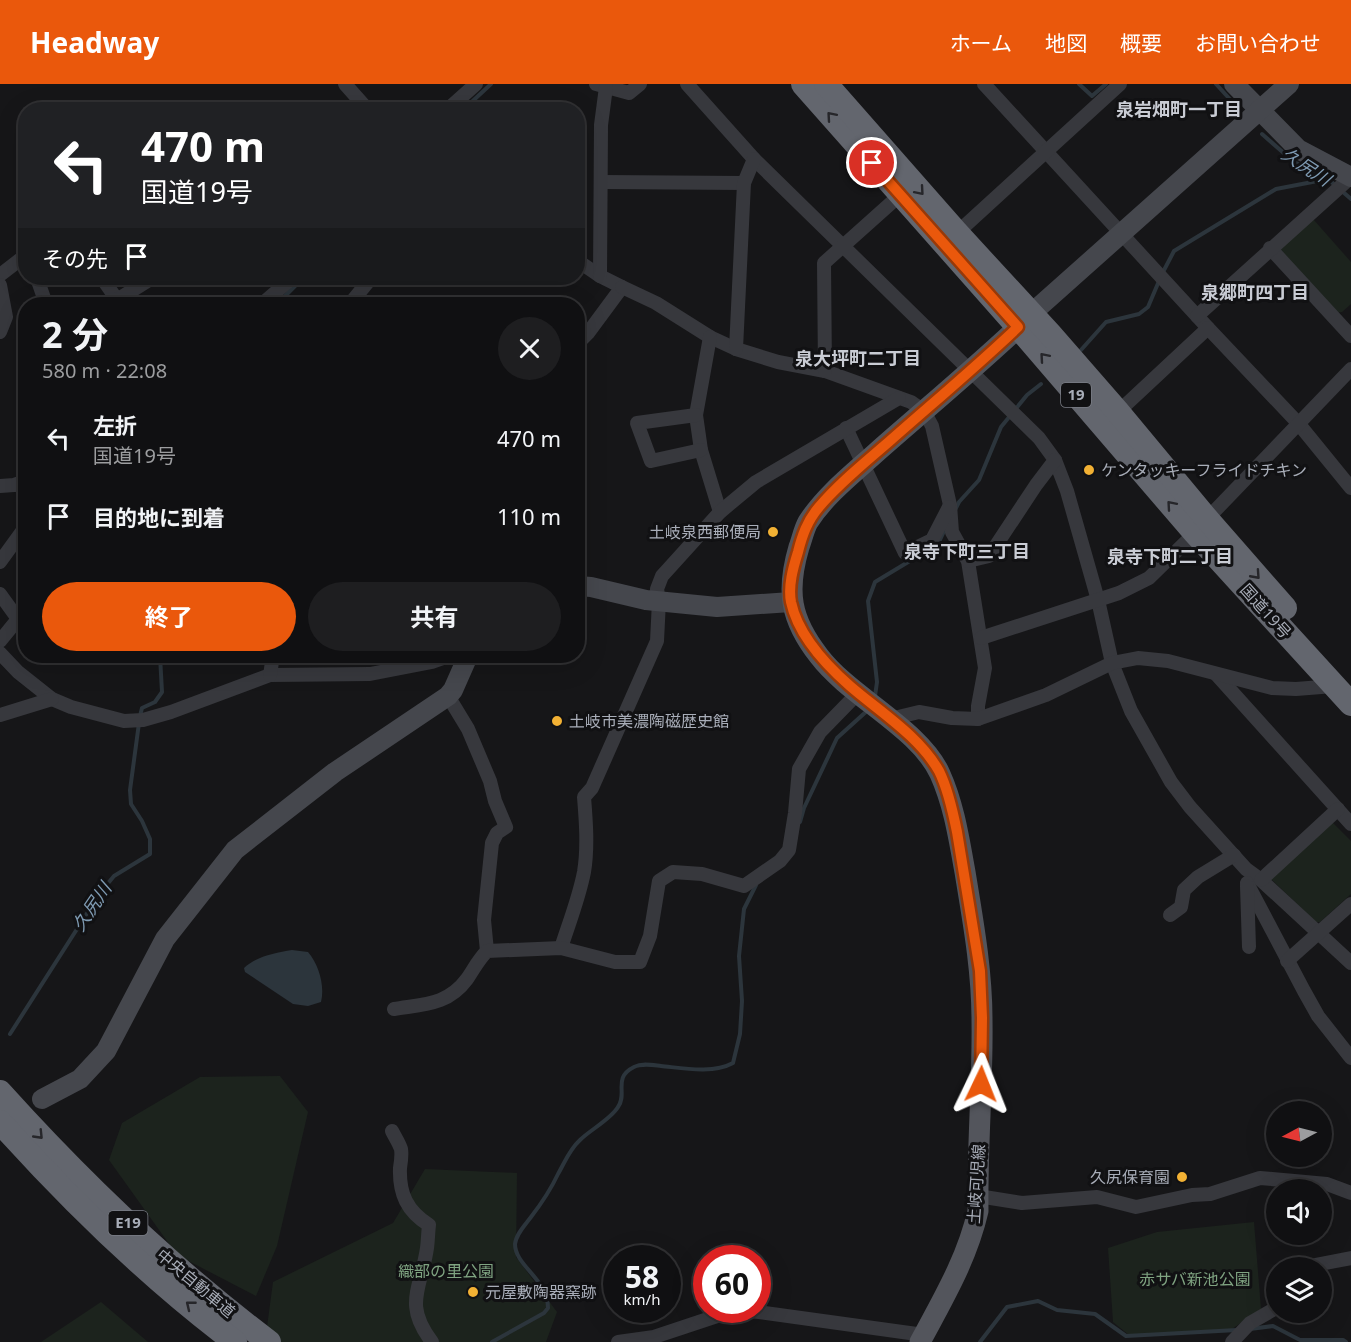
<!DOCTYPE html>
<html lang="ja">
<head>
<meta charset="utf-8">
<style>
  body { margin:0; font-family:"Noto Sans","Noto Sans JP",sans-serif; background:#1e1e20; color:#f1f3f6; height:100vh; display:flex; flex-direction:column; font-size:22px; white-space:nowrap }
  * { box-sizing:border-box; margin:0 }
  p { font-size:20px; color:#9c9d9f }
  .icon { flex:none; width:33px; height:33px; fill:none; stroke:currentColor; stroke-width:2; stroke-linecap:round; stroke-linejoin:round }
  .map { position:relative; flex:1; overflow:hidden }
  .side { position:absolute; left:18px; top:213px; width:567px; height:366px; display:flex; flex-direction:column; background:#101012; border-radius:24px; box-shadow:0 6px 24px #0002,0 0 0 2px #303032 }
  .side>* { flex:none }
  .top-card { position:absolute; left:18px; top:18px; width:567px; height:183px; border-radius:24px; box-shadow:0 6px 24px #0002,0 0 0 2px #303032; background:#202124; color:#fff; overflow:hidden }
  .needle { width:39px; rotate:263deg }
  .controls { position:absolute; left:1266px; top:1017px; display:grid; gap:12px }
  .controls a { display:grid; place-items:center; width:66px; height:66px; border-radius:50%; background:#101012; box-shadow:0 6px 24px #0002,0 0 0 2px #303032; font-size:30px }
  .speed { position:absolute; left:603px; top:1161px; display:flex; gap:12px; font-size:30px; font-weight:700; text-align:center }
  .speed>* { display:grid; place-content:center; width:78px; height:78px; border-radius:50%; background:#101012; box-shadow:0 6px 24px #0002,0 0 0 2px #303032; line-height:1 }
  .speed small { font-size:15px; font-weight:400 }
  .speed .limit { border:9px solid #d22; background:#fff; color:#111 }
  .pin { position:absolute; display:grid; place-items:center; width:51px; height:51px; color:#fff; margin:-26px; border:3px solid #fff; border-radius:50%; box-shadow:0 2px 6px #0007 }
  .me { position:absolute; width:66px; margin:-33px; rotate:2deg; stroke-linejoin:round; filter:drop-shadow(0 0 4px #0008) }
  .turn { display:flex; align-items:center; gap:21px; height:126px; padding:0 24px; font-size:27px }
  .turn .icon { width:78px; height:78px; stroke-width:2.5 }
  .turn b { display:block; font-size:42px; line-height:51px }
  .then { display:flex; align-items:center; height:57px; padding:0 24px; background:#0003; gap:12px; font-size:22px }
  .round { display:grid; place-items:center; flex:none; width:63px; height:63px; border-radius:32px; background:#1e1e20 }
  .overview { display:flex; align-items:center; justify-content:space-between; height:102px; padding:0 24px }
  h1 { font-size:36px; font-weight:700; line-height:45px }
  .cta { display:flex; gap:12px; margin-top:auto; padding:12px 24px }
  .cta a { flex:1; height:69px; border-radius:36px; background:#ea580c; color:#fff; font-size:24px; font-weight:700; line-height:69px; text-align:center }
  .cta a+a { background:#1e1e20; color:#f1f3f6 }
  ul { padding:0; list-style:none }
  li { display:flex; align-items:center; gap:18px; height:78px; padding:0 24px }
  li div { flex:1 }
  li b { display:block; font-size:22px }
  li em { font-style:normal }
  header { display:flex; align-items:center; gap:36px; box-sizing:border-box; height:84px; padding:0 30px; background:#ea580c; color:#fff }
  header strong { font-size:28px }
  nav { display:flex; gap:33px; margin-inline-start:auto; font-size:21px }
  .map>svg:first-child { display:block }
</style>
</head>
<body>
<header>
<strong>Headway</strong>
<nav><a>ホーム</a><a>地図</a><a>概要</a><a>お問い合わせ</a></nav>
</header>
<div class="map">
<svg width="1351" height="1258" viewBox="0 0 1351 1258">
  <rect width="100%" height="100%" fill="#161618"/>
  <g fill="#1c231d">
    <polygon points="1313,135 1351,178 1351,220 1342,228 1335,229 1278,167"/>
    <polygon points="1331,737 1351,757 1351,810 1320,838 1316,838 1271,795"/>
    <polygon points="280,992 308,1028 277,1162 256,1212 177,1171 109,1076 122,1039 200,993"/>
    <polygon points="425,1085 517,1089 516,1173 557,1228 546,1258 265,1258 273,1198 393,1139"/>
    <polygon points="1254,1138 1261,1225 1232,1245 1129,1251 1113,1238 1108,1164 1157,1148"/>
    <polygon points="101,1218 148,1258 41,1258"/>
  </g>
  <path fill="#2c353c" d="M292,866l16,2c11,13 17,34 13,50l-13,4 -15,-2 -48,-32 -1,-4c13,-12 31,-15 48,-18z"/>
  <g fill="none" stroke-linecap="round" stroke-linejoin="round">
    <g stroke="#2c353c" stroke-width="4">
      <polyline points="1079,0 1092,12 1106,0"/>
      <polyline points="1216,0 1237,23"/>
      <polyline points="463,26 491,0"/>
      <polyline points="1262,50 1294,78 1328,95 1351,115"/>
      <polyline points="1162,190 1174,167 1276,105 1328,95"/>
      <polyline points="277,220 303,194"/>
      <polyline points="1081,266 1106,238 1139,230 1148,223 1159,197"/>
      <polyline points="955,426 959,418 979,396 1001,343 1027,311 1041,300"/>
      <polyline points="875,612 877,598 868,517 875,498 938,460 946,443"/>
      <polyline points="140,632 142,624 155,618 162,608 160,572"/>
      <polyline points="800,738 804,724 837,654 868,626"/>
      <polyline points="10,950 100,809 114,792 150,770 150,755 142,737 131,720 130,706 139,639"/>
      <polyline points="1250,1245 1273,1242 1300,1256 1343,1256 1346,1258"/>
      <path d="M492,1258l52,-29 4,-5c0,-29 -33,-42 -33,-64 1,-10 10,-19 16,-27 10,-13 20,-28 27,-43 7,-12 11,-24 22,-34 10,-10 31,-21 38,-33 10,-14 -6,-29 16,-40 8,-4 18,-2 27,-1 21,2 52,8 72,-3l7,-29 2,-33 -3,-45 5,-47 12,-24"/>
      <polyline points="980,1258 1007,1223 1038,1217 1057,1226 1095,1230 1126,1252 1237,1246"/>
    </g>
    <g stroke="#37383d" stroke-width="14">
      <polyline points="345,0 368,26"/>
      <polyline points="596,0 629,9 640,0"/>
      <polyline points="687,0 754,75 1039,354 1055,376 1067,407 1098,516 1112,579 1131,627 1171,698 1190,723 1246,785 1261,796 1351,879"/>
      <polyline points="984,0 1208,244 1298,339 1351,404"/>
      <polyline points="447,26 476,0"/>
      <polyline points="602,98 744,99"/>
      <polyline points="957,149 1120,0"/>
      <polyline points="1270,164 1351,252"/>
      <polyline points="578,177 600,192 622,203 588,249 578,259"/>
      <polyline points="0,191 26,171"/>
      <polyline points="600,192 601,41 606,3"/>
      <polyline points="37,194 46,220"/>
      <polyline points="102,194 120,220"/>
      <polyline points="0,201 6,233 0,248"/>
      <polyline points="622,203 656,219 710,253 736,265 778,278 825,287 911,318 924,327 932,342 950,421 952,448 968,477 985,584 978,622 978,635"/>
      <polyline points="117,216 152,194"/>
      <polyline points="262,220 292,194"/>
      <polyline points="350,220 371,194"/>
      <polyline points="1197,232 1351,93"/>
      <polyline points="710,253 696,331 701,366 720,428"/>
      <polyline points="736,265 744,99 754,75"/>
      <polyline points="825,287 824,179 900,111"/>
      <polyline points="1118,328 1208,244"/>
      <polyline points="696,331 637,339 651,377 701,366"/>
      <polyline points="846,344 905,469 932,456 949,423"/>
      <polyline points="0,402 14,401 26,397"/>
      <polyline points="1207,435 1351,285"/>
      <polyline points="968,477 989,472 1036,401 1055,376"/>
      <polyline points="0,478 26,442"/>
      <polyline points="0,510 18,535 0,557"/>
      <polyline points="981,554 1119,509 1149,494 1195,449"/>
      <polyline points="0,569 18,588 52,615 71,623 124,637 143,636 171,628 270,591 370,590 432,578 449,572"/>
      <polyline points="1216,590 1351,740"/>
      <polyline points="270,591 272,578 277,572"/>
      <polyline points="448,612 468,645 490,697 495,717 506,743 497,749 492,759 484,836 487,867"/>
      <polyline points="0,631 52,615"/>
      <polyline points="890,635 919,628 952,634 978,635 1046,611 1112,579 1138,574 1168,577 1272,604 1296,605 1334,602"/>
      <polyline points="1261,796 1338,725"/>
      <polyline points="1247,799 1304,907 1318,932 1351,974"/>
      <polyline points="1247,802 1249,863"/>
      <polyline points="1170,831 1181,823 1184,806 1198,793 1234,771"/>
      <path d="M561,864c8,-25 18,-50 23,-76 4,-24 2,-51 0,-75l8,-9 65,-147 2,-40 -2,-12 5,-13 58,-64 36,-30 143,-84"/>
      <polyline points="1287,877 1351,820"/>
      <path d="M394,925c30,-5 54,-4 73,-30 7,-10 11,-19 20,-28l74,-3 54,14h25l10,-26 9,-55 14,-9 29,2 42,12 36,-25 9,-11 6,-37 4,-44 21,-37 38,-39"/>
      <path d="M392,1047c3,6 7,12 9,18 1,6 0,13 -1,19 -1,26 7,43 29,57 -1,8 -1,16 -2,23 -6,41 -24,56 5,94"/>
      <polyline points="978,1112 1022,1119 1097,1113 1136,1123 1192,1111 1210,1110 1260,1094 1327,1100 1351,1109"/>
      <polyline points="1313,1184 1315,1181 1351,1174"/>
      <polyline points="618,1258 654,1253 720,1231 751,1227 924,1251"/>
      <polyline points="1232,1258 1250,1239 1276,1224"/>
    </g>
    <g stroke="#45474d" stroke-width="20">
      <polyline points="1234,0 1298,65 1351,93"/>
      <polyline points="1032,229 1289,0"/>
      <polyline points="578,502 591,503 646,516 717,523 791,518"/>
      <polyline points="42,1015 80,995 106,967 165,855 235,766 335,688 448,612 453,606 468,572"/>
    </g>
    <path stroke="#53555c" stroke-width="21" d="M920,1258c23,-43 47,-83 58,-131 -1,-64 5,-128 4,-191 0,-50 -9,-99 -17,-148 -6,-33 -11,-67 -25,-98 -20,-45 -90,-77 -121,-118 -29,-37 -33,-65 -20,-109 3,-8 5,-18 9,-25 18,-28 47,-50 71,-72 50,-44 102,-87 151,-134"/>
    <g stroke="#63666e" stroke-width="24">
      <polyline points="803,0 1018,243 1195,449 1351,620"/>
      <polyline points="826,0 957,149 1050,250 1118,328 1207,435 1285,524"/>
      <path d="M0,1008c82,91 171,176 269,250"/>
      <path d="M0,1038c71,79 150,156 235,220"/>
    </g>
  </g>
  <defs><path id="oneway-chevron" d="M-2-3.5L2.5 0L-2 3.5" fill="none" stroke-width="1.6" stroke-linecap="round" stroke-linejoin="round" transform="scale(1.5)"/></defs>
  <g stroke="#26262a">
    <use href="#oneway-chevron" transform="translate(831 32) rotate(-131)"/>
    <use href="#oneway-chevron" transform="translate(920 107) rotate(49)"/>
    <use href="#oneway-chevron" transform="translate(1044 273) rotate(-131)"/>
    <use href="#oneway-chevron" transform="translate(1171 421) rotate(-131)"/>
    <use href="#oneway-chevron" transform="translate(1256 491) rotate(48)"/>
    <use href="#oneway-chevron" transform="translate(39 1051) rotate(46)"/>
    <use href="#oneway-chevron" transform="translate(190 1221) rotate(-141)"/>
  </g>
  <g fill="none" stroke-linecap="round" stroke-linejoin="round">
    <g stroke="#983908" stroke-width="15">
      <path id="route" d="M872,79l146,164c-41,39 -84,75 -126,112 -25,22 -52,43 -73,68 -12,14 -17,29 -21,45 -5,16 -10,34 -7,50 7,33 35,63 59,84 30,26 69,50 89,85 9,18 14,41 18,61l23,139 2,47 -1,66"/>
    </g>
    <use href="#route" stroke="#ea580c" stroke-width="10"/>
  </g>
  <g fill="#f2b134" stroke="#111113" stroke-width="2">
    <circle cx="1089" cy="386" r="6"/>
    <circle cx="773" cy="448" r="6"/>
    <circle cx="557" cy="637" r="6"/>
    <circle cx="1182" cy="1093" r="6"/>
    <circle cx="473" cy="1208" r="6"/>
  </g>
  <g text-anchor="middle" stroke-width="6" stroke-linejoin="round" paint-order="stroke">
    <g fill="#111113" stroke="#7b7e86" stroke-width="1.5">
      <rect x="1061" y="299" width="30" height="24" rx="4.5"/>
      <rect x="108.5" y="1127" width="39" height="24" rx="4.5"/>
    </g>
    <g font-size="15" font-weight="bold" fill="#a8adb8">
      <text x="1076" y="316">19</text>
      <text x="128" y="1144">E19</text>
    </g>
    <g font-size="16" fill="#a8adb8" stroke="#111113" text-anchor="start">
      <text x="1101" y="392">ケンタッキーフライドチキン</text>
      <text x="761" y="454" text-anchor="end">土岐泉西郵便局</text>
      <text x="569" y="643">土岐市美濃陶磁歴史館</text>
      <text x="1170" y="1099" text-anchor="end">久尻保育園</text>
      <text x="485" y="1214">元屋敷陶器窯跡</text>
    </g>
    <g font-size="16" fill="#a8adb8" stroke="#111113">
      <text transform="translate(1266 527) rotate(48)" y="6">国道19号</text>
      <text transform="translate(976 1100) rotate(-86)" y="6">土岐可児線</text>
      <text transform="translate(196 1199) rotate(40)" y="6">中央自動車道</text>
    </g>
    <g font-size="16" fill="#7fa381" stroke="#111113">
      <text x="446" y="1193">織部の里公園</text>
      <text x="1195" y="1201">赤サバ新池公園</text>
    </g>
    <g font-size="18" font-weight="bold" fill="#c9ccd4" stroke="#111113">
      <text x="1179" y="32">泉岩畑町一丁目</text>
      <text x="1255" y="215">泉郷町四丁目</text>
      <text x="858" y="281">泉大坪町二丁目</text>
      <text x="967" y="474">泉寺下町三丁目</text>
      <text x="1170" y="479">泉寺下町二丁目</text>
    </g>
    <g font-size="18" font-style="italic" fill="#7f9bb3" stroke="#111113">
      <text transform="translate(1306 83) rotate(33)" y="6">久尻川</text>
      <text transform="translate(92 823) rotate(-56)" y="6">久尻川</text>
    </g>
  </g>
</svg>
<div class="controls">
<a><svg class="needle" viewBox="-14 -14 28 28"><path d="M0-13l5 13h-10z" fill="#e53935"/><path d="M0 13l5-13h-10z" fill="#9c9d9f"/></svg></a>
<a><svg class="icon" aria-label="sound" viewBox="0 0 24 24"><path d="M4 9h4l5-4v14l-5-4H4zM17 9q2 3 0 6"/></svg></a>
<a><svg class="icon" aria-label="layers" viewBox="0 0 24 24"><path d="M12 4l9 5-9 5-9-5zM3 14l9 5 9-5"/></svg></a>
</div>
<div class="speed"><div>58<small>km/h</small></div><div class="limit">60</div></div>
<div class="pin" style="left:872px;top:79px;background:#d93025"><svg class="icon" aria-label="arrive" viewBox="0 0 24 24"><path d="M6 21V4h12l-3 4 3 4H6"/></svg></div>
<svg class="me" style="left:981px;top:1000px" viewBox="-20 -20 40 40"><path d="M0-17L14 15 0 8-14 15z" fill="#ea580c" stroke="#fff" stroke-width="4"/></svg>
<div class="top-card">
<div class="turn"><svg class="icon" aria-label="left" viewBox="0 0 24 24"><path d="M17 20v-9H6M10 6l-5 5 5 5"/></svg><div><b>470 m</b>国道19号</div></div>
<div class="then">その先<svg class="icon" aria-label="arrive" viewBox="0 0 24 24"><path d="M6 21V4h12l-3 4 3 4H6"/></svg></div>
</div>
<section class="side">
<div class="overview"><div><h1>2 分</h1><p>580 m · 22:08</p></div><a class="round"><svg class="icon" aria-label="close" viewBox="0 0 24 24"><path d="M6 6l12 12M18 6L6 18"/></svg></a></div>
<ul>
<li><svg class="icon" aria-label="left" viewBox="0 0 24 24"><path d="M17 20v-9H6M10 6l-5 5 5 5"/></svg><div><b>左折</b><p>国道19号</p></div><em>470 m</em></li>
<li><svg class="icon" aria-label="arrive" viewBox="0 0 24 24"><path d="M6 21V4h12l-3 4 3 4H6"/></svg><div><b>目的地に到着</b></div><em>110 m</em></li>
</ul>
<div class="cta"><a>終了</a><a>共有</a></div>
</section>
</div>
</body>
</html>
